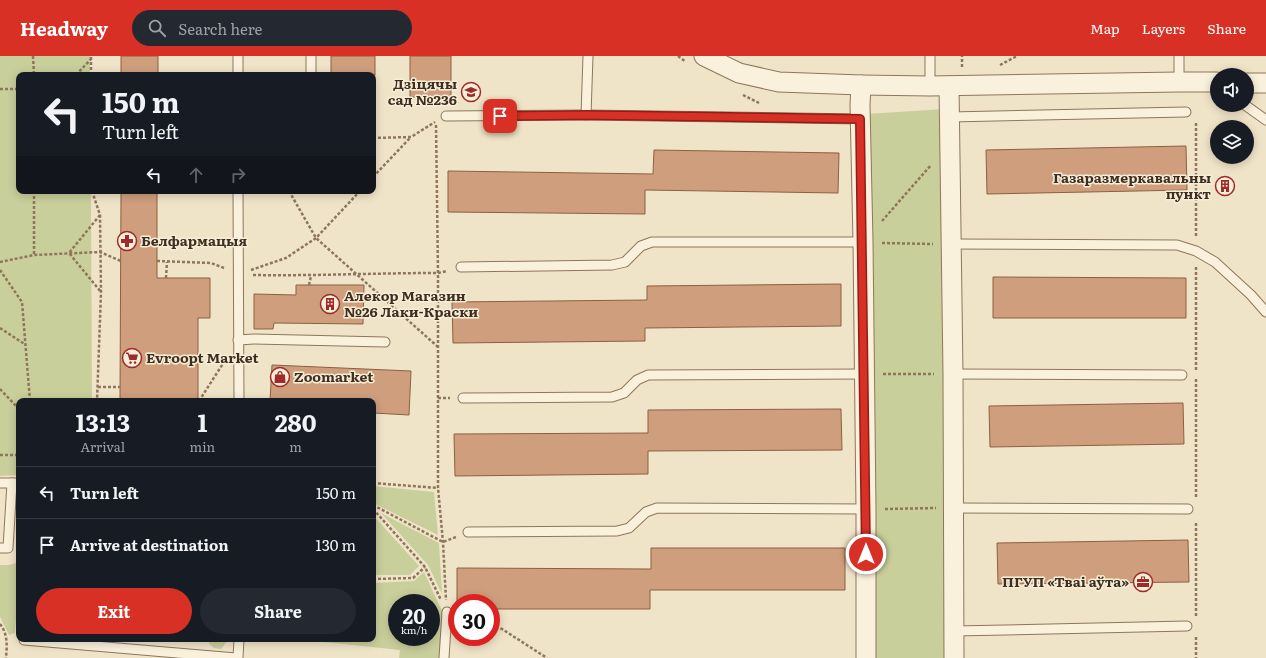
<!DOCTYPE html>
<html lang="en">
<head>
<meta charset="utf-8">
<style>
  body { margin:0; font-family:Literata,serif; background:#242831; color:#f1f3f6; height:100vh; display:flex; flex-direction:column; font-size:15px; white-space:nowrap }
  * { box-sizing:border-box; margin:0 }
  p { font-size:13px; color:#9ea1a6 }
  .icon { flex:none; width:22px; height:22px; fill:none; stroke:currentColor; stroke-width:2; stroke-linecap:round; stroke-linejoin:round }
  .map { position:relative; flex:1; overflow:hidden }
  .sheet { position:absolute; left:16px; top:342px; width:360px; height:244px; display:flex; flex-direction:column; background:#171b24; border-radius:8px; box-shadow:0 2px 10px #0003 }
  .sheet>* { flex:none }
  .guide { position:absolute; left:16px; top:16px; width:360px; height:122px; border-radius:8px; box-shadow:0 2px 10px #0003; background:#171b24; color:#f1f3f6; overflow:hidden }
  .fabs { position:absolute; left:1210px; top:12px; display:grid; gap:8px }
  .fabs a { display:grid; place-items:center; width:44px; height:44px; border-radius:50%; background:#171b24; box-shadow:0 2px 10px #0003; font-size:20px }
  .speed { position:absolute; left:388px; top:538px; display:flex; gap:8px; font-size:20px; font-weight:700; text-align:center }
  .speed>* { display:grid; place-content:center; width:52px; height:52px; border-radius:50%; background:#171b24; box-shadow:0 2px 10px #0003; line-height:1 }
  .speed small { font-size:10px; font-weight:400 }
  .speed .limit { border:6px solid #d22; background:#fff; color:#111 }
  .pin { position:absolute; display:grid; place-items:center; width:34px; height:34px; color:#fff; margin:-17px; border-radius:8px; box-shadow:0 2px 6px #0006 }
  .me { position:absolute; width:44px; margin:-22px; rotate:0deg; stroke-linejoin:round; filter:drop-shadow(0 0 3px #0008) }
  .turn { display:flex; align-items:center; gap:14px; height:84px; padding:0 20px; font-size:18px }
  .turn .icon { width:52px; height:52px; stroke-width:2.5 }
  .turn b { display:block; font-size:28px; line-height:34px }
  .lanes { display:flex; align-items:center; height:38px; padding:0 20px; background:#0003; justify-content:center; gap:20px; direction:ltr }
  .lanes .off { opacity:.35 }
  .eta { display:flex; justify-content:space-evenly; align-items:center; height:68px; text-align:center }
  .eta b { font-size:24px; font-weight:700; line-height:28px }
  .action { display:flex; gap:8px; margin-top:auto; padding:8px 20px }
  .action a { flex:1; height:46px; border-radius:24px; background:#d93025; color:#fff; font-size:16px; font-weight:700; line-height:46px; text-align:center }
  .action a+a { background:#242831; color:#f1f3f6 }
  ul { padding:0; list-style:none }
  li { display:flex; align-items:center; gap:12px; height:52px; padding:0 20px; border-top:1px solid #363941 }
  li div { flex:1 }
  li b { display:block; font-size:15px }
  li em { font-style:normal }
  header { display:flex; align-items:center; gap:24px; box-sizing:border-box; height:56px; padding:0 20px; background:#d93025; color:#fff }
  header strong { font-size:19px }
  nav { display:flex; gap:22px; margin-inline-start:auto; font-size:14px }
  .search { width:280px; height:36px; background:#242831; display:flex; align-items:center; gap:10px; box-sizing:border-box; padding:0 14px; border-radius:22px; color:#9ea1a6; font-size:15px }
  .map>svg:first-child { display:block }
</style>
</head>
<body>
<header>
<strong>Headway</strong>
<div class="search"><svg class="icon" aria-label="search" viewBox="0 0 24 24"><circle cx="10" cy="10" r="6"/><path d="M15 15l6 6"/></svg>Search here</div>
<nav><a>Map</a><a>Layers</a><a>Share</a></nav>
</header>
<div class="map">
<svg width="1266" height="602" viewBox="0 0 1266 602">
  <rect width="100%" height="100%" fill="#f0e4c8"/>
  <g fill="#c9cf9b" fill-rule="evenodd">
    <polygon points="0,0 90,0 90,19 19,19 19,135 91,135 92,345 19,345 19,419 0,420"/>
    <polygon points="945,53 950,602 873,602 866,58"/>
    <polygon points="373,430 434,436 438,479 373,447"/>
    <polygon points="381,457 439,487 442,538 428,509"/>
    <polygon points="373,459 419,510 410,519 373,519"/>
    <polygon points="19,469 19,563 16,563 15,577 9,579 0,561 0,509 9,509 16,507"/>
    <path d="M424,516l19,41 -4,45h-40l1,-8 -105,-11h78v-56l41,-2zM397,547h34v34h-34z"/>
    <polygon points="210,583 229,583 221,593 214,592 209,588"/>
  </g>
  <g fill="#cf9f7d" stroke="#8d5f41">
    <rect x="121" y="0" width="37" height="19"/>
    <rect x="331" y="0" width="44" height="19"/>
    <rect x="410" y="0" width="41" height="41"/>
    <polygon points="1186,90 1187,134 987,138 986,94"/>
    <polygon points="654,94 839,97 838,137 645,134 645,158 448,156 448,115 653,118"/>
    <polygon points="121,135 157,135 157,222 210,222 210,262 198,262 198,343 120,343"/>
    <polygon points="993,221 1186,222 1186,262 993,262"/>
    <polygon points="841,228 841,270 645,272 645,285 453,287 452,246 647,244 647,230"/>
    <polygon points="296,229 364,229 363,268 274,267 273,273 254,273 254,238 296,239"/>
    <polygon points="272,309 411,315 409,359 373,357 373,345 270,345"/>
    <polygon points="1183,347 1184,388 990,391 989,350"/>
    <polygon points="841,353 842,394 648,395 648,418 455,420 454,378 648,377 648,354"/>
    <polygon points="1188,484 1189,526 998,528 997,487"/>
    <polygon points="651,492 845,492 845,534 650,534 650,553 491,553 491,547 457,547 457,512 651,513"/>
  </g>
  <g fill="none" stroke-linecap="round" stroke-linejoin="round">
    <g stroke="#8d765c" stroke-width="11">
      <g id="lane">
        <polyline points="238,0 238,19"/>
        <polyline points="311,0 311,19"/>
        <polyline points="1179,26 1179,0"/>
        <polyline points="930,30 930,0"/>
        <polyline points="1245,49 1266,64"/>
        <polyline points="586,59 588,0"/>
        <polyline points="446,60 586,59 860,63"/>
        <polyline points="950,61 1186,56"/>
        <polyline points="238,135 239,345"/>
        <polyline points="951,188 1177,189 1196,195 1215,206 1251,239 1266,256"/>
        <polyline points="461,211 612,209 625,206 641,190 652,186 863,186"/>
        <polyline points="238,284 254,283 385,286"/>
        <polyline points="953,318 1182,319"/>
        <polyline points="463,342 612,341 624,337 637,324 648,319 864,318"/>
        <polyline points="0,427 19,427"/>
        <polyline points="954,452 1188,453"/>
        <polyline points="468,476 617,475 629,472 646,456 657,452 866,453"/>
        <polyline points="0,492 8,492 12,427"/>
        <polyline points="954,575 1187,570"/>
        <polyline points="24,584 236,602"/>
        <polyline points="238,602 239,583"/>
        <polyline points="444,602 447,556"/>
      </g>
    </g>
    <g stroke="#8d765c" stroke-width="21">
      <g id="street">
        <polyline points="704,0 739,17 779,26 861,29 930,30 1179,26 1217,26"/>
        <polyline points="1247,27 1266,27"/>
        <polyline points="861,29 860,49 863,186 866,453 866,602"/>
        <polyline points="949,30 953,318 954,602"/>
      </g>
    </g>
    <g stroke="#8d765c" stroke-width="2.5" stroke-dasharray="3 2" stroke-linecap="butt">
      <polyline points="33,0 34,19"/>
      <polyline points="678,0 686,6"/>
      <polyline points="1000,9 1017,0"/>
      <polyline points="962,11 962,0"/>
      <polyline points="76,19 91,3"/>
      <polyline points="91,19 91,0"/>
      <polyline points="0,33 19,33"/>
      <polyline points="743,39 759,47"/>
      <polyline points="1196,67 1196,182"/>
      <polyline points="436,69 438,217 438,432 443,486 446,544"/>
      <polyline points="373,82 411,81 435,66"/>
      <polyline points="373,121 410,82"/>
      <polyline points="92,135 100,159 101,236 97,345"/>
      <polyline points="289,135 316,182 438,291"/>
      <polyline points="100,159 69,197 101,236"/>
      <polyline points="882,165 931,109"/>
      <polyline points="882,187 933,188"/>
      <polyline points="34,198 34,135"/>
      <polyline points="157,205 211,207 224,212"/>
      <polyline points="0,206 34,199 100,196 121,205"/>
      <polyline points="1196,211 1196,316"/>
      <polyline points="0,214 22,246 30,345"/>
      <polyline points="251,214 286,202 316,182 360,135"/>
      <path d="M253,219c62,1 123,-2 185,-2l9,-2"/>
      <polyline points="166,222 167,206"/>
      <polyline points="309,229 311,220"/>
      <polyline points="0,272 26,289"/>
      <polyline points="883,318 934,318"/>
      <polyline points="1196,323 1196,442"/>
      <polyline points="98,331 120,331"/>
      <polyline points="0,333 19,353"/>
      <polyline points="438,342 450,342"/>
      <polyline points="199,345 224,306"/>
      <polyline points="0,399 19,399"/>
      <polyline points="373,427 438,432"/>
      <polyline points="373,449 443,486 456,481"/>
      <polyline points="373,453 425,511 441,544"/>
      <polyline points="885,453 936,452"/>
      <polyline points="373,523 413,522 425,511"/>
      <polyline points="1196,560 1196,465"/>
      <path d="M0,568c8,10 7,22 6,34"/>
      <polyline points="491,569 502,573 547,602"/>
      <polyline points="1196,581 1196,602"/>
    </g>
    <use href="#lane" stroke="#faf1dc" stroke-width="9"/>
    <use href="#street" stroke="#faf1dc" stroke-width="19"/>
  </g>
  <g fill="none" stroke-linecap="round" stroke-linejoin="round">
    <g stroke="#8d1f18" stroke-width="10">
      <polyline id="route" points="500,60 586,59 860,63 866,498"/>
    </g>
    <use href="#route" stroke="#d93025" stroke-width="7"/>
  </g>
  <defs>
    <g id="school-ring" transform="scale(1)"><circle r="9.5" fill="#f7eed8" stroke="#9e2a2b" stroke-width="1.5"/><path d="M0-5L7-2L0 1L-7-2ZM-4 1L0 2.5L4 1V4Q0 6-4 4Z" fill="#9e2a2b"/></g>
    <g id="building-ring" transform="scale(1)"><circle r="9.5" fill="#f7eed8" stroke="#9e2a2b" stroke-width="1.5"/><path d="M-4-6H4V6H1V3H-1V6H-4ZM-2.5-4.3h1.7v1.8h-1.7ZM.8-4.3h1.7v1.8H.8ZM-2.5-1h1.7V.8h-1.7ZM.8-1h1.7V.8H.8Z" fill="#9e2a2b"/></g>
    <g id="pharmacy-ring" transform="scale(1)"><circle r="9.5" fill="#f7eed8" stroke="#9e2a2b" stroke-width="1.5"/><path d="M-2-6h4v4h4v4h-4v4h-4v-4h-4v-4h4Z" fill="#9e2a2b"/></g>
    <g id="supermarket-ring" transform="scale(1)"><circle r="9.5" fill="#f7eed8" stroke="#9e2a2b" stroke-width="1.5"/><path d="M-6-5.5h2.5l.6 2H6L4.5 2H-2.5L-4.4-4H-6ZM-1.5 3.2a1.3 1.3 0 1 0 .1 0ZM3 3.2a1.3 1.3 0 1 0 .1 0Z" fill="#9e2a2b"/></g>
    <g id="shop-ring" transform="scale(1)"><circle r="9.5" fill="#f7eed8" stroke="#9e2a2b" stroke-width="1.5"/><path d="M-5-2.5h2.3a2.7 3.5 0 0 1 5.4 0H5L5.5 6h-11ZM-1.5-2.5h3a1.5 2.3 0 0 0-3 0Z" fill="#9e2a2b"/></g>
    <g id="office-ring" transform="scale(1)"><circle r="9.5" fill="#f7eed8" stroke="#9e2a2b" stroke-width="1.5"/><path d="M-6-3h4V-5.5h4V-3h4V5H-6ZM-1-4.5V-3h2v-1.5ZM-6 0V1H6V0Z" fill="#9e2a2b"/></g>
  </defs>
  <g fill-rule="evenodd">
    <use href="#school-ring" x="471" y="36"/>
    <use href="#building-ring" x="1225" y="130"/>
    <use href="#pharmacy-ring" x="127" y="185"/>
    <use href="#building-ring" x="330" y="248"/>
    <use href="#supermarket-ring" x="132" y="302"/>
    <use href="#shop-ring" x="280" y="321"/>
    <use href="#office-ring" x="1143" y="526"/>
  </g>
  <g text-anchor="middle" stroke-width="3" stroke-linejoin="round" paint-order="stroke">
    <g font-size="14" font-weight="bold" fill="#3d2e20" stroke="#f7eed8" text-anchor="start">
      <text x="457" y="33" text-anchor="end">Дзіцячы<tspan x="457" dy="16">сад №236</tspan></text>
      <text x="1211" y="127" text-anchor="end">Газаразмеркавальны<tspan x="1211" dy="16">пункт</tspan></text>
      <text x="141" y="190">Белфармацыя</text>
      <text x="344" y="245">Алекор Магазин<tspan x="344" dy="16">№26 Лаки-Краски</tspan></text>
      <text x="146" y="307">Evroopt Market</text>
      <text x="294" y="326">Zoomarket</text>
      <text x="1129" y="531" text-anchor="end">ПГУП «Тваі аўта»</text>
    </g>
  </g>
</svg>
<div class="fabs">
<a><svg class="icon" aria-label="sound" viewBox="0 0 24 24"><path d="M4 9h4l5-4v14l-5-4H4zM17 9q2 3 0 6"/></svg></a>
<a><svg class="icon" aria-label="layers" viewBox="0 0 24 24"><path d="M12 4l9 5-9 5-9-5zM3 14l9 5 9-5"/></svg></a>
</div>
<div class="speed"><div>20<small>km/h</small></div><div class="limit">30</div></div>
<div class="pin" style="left:500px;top:60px;background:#d93025"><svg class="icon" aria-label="arrive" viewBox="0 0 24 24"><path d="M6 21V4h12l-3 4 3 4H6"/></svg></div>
<svg class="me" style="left:866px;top:498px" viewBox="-20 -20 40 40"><circle r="17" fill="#d93025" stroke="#fff" stroke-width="3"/><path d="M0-11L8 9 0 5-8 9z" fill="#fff"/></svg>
<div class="guide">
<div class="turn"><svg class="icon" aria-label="left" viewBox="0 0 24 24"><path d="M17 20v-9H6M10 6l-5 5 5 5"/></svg><div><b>150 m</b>Turn left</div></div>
<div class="lanes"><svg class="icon" aria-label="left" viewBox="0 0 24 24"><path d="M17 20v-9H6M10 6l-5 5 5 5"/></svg><svg class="icon off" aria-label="ahead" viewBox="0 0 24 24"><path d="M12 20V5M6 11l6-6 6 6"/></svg><svg class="icon off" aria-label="right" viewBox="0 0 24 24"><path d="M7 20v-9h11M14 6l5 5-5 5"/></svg></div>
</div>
<section class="sheet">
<div class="eta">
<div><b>13:13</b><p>Arrival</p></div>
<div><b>1</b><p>min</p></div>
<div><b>280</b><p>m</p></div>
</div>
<ul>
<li><svg class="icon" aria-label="left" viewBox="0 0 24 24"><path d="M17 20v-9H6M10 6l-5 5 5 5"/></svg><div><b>Turn left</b></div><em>150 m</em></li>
<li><svg class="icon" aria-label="arrive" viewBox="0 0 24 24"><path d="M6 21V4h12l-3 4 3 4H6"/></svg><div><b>Arrive at destination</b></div><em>130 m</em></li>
</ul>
<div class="action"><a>Exit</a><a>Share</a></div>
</section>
</div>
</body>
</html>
